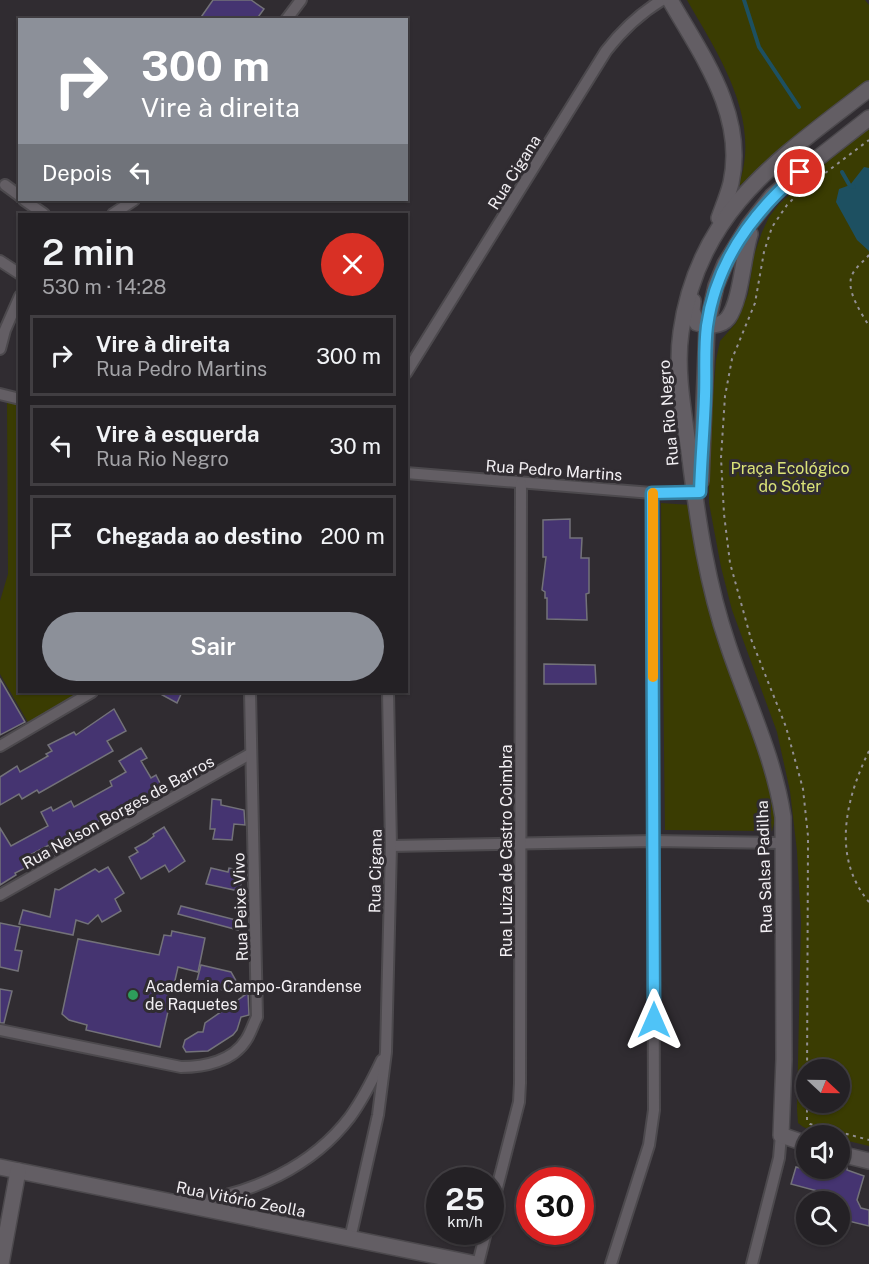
<!DOCTYPE html>
<html lang="pt">
<head>
<meta charset="utf-8">
<style>
  body { margin:0; font-family:"Public Sans",sans-serif; background:#302e32; color:#f1f3f6; height:100vh; display:flex; flex-direction:column; font-size:22px; white-space:nowrap }
  * { box-sizing:border-box; margin:0 }
  p { font-size:20px; color:#a3a3a7 }
  .icon { flex:none; width:33px; height:33px; fill:none; stroke:currentColor; stroke-width:2; stroke-linecap:round; stroke-linejoin:round }
  .map { position:relative; flex:1; overflow:hidden }
  .panel { position:absolute; left:18px; top:213px; width:390px; height:480px; display:flex; flex-direction:column; background:#242125; border-radius:0px; box-shadow:0 2px 4px #0004,0 0 0 2px #413e42 }
  .panel>* { flex:none }
  .top-card { position:absolute; left:18px; top:18px; width:390px; height:183px; border-radius:0px; box-shadow:0 2px 4px #0004,0 0 0 2px #413e42; background:#8c9099; color:#fff; overflow:hidden }
  .needle { width:39px; rotate:112deg }
  .buttons { position:absolute; left:796px; top:1059px; display:grid; gap:12px }
  .buttons a { display:grid; place-items:center; width:54px; height:54px; border-radius:50%; background:#242125; box-shadow:0 2px 4px #0004,0 0 0 2px #413e42; font-size:30px }
  .speed { position:absolute; left:426px; top:1167px; display:flex; gap:12px; font-size:30px; font-weight:700; text-align:center }
  .speed>* { display:grid; place-content:center; width:78px; height:78px; border-radius:50%; background:#242125; box-shadow:0 2px 4px #0004,0 0 0 2px #413e42; line-height:1 }
  .speed small { font-size:15px; font-weight:400 }
  .speed .limit { border:9px solid #d22; background:#fff; color:#111 }
  .pin { position:absolute; display:grid; place-items:center; width:51px; height:51px; color:#fff; margin:-26px; border:3px solid #fff; border-radius:50%; box-shadow:0 2px 6px #0007 }
  .me { position:absolute; width:66px; margin:-33px; rotate:0deg; stroke-linejoin:round; filter:drop-shadow(0 0 4px #0008) }
  .turn { display:flex; align-items:center; gap:21px; height:126px; padding:0 24px; font-size:27px }
  .turn .icon { width:78px; height:78px; stroke-width:2.5 }
  .turn b { display:block; font-size:42px; line-height:51px }
  .then { display:flex; align-items:center; height:57px; padding:0 24px; background:#0003; gap:12px; font-size:22px }
  .round { display:grid; place-items:center; flex:none; width:63px; height:63px; border-radius:32px; background:#302e32 }
  .head { display:flex; align-items:center; justify-content:space-between; height:102px; padding:0 24px }
  h1 { font-size:36px; font-weight:600; line-height:45px }
  .action { display:flex; gap:12px; margin-top:auto; padding:12px 24px }
  .action a { flex:1; height:69px; border-radius:36px; background:#8c9099; color:#fff; font-size:24px; font-weight:600; line-height:69px; text-align:center }
  ul { padding:0; list-style:none }
  li { display:flex; align-items:center; gap:18px; height:81px; margin:0 12px 9px; padding:0 12px; border:3px solid #413e42; border-radius:0px }
  li div { flex:1 }
  li b { display:block; font-size:22px }
  li em { font-style:normal }
  .map>svg:first-child { display:block }
</style>
</head>
<body>
<div class="map">
<svg width="869" height="1264" viewBox="0 0 869 1264">
  <rect width="100%" height="100%" fill="#302c31"/>
  <g fill="#3a3c02" fill-rule="evenodd">
    <path d="M687,0h178l4,5v75l-80,63 -51,44c25,-67 -19,-131 -51,-187z"/>
    <path d="M869,125v1021l-29,-7v-3c-15,-1 -30,-3 -42,-13l-1,-14 4,-187 -4,-71 -7,-60 -13,-59 -45,-122 -11,-43 -12,-64v-56l7,-87 4,-19 16,-18 12,-29 6,-39 8,-23 7,-15 10,-13zM807,1070h33v32h-33z"/>
    <polygon points="7,401 20,403 20,692 81,692 29,724 0,674 0,601 8,574"/>
    <polygon points="661,503 690,505 772,791 776,816 772,831 665,830"/>
  </g>
  <polygon fill="#1d5061" points="864,167 869,168 869,251 857,240 836,202 839,189 850,185"/>
  <g fill="none" stroke-linecap="round" stroke-linejoin="round">
    <g stroke="#1d5061" stroke-width="4">
      <polyline points="744,0 759,47 799,107"/>
      <polyline points="842,172 850,186 854,187"/>
    </g>
  </g>
  <g fill="#453471" stroke="#737279" stroke-width="1.5">
    <polygon points="213,0 251,0 264,9 256,20 199,20"/>
    <polygon points="570,519 570,538 582,538 581,558 589,558 589,593 586,594 587,620 547,619 547,598 545,598 545,592 542,590 546,557 543,557 543,520"/>
    <polygon points="544,664 595,665 596,684 544,684"/>
    <polygon points="0,679 25,722 0,735"/>
    <polygon points="157,692 182,692 177,703"/>
    <polygon points="114,709 126,731 107,741 113,751 39,793 37,790 22,799 19,794 0,805 0,777 17,766 20,772 48,756 46,754 52,751 48,745 74,732 76,735"/>
    <polygon points="141,748 147,758 141,761 151,778 156,775 162,787 143,801 125,810 123,808 86,828 89,833 55,855 49,845 28,856 33,864 15,873 16,875 0,885 0,828 11,846 48,826 41,812 51,807 53,811 71,801 74,807 112,786 110,781 126,772 119,761"/>
    <polygon points="212,799 221,800 221,805 244,810 245,825 234,824 232,840 213,839 215,829 210,829"/>
    <polygon points="164,827 185,861 169,872 165,865 141,879 129,857 138,852 135,848 146,842 154,836 153,834"/>
    <polygon points="108,867 124,893 115,899 121,911 102,922 98,915 88,924 76,920 73,935 19,924 23,910 50,917 55,889 59,890 95,869 99,872"/>
    <polygon points="211,868 228,872 229,868 245,871 239,891 206,884"/>
    <polygon points="181,906 240,921 238,930 178,914"/>
    <polygon points="0,923 20,927 15,950 22,951 18,971 0,967"/>
    <polygon points="172,931 205,938 198,972 178,967 160,1047 86,1030 87,1025 69,1020 62,1014 78,939 159,955 164,935 171,936"/>
    <polygon points="201,965 231,972 244,995 196,984"/>
    <polygon points="0,989 12,991 4,1023 0,1023"/>
    <polygon points="248,993 249,1015 241,1017 237,1030 233,1035 208,1051 186,1052 183,1047 185,1040 198,1032 203,1032 205,1023"/>
    <polygon points="796,1167 827,1175 829,1168 847,1168 847,1170 864,1176 857,1200 861,1208 869,1210 869,1226 840,1219 840,1197 791,1184"/>
  </g>
  <g fill="none" stroke-linecap="round" stroke-linejoin="round">
    <g stroke="#4c494d" stroke-width="14">
      <g id="street">
        <polyline points="286,20 301,0"/>
        <polyline points="5,185 20,196"/>
        <polyline points="24,200 44,214"/>
        <polyline points="113,214 134,200"/>
        <polyline points="0,261 20,274"/>
        <polyline points="0,349 5,330 20,296"/>
        <path d="M406,373l200,-322c17,-22 33,-37 56,-51"/>
        <polyline points="0,394 20,399"/>
        <polyline points="406,473 652,493 699,493"/>
        <polyline points="0,746 92,692"/>
        <polyline points="391,846 653,841 784,843"/>
        <polyline points="0,895 250,754"/>
        <path d="M0,1030l181,37c24,0 52,-6 65,-27 5,-7 7,-16 11,-23l-7,-325"/>
        <path d="M190,1202c62,-8 122,-35 160,-85 13,-18 23,-38 32,-57"/>
        <polyline points="490,1215 519,1102 520,1083 521,483"/>
        <polyline points="350,1239 378,1115 386,1052 391,846 388,692"/>
        <polyline points="478,1264 486,1232"/>
        <polyline points="611,1264 649,1145 654,1110 652,493"/>
        <polyline points="752,1264 779,1158 781,1135"/>
      </g>
    </g>
    <g stroke="#4c494d" stroke-width="18">
      <g id="secondary">
        <path d="M670,0c32,56 76,115 61,183 -3,12 -8,24 -12,35"/>
        <path d="M693,301l-1,10 5,12c10,3 24,4 31,-5 13,-17 15,-62 22,-84"/>
        <polyline points="701,481 707,326 716,286 725,264 749,225 772,196 800,172 869,118"/>
        <path d="M807,1144l-26,-9 3,-76 -1,-242c-9,-60 -36,-115 -55,-172 -21,-61 -30,-123 -38,-186 -5,-41 -15,-86 -9,-127 17,-122 99,-174 188,-243"/>
        <polyline points="840,1154 869,1161"/>
        <polyline points="0,1167 476,1264"/>
        <polyline points="1,1264 18,1171"/>
      </g>
    </g>
    <g stroke="#939094" stroke-width="2" stroke-dasharray="3 4.5" stroke-linecap="butt">
      <path d="M869,255c-5,6 -12,11 -16,18 -9,16 8,39 16,53"/>
      <path d="M869,751c-23,47 -38,106 0,151"/>
      <polyline points="807,1083 808,836 803,789 786,727 751,639 730,563 724,514 721,458 725,396 732,359 755,303 764,252 772,227 787,205 800,192 869,140"/>
      <polyline points="807,1102 807,1120 810,1124 869,1140"/>
    </g>
    <use href="#street" stroke="#635e64" stroke-width="10"/>
    <use href="#secondary" stroke="#635e64" stroke-width="15"/>
  </g>
  <g fill="none" stroke-linecap="round" stroke-linejoin="round">
    <g stroke="#337fa1" stroke-width="15">
      <path id="route" d="M654,1020l-2,-527 48,-1c1,-32 4,-64 5,-96 1,-23 -1,-47 2,-70 9,-64 45,-113 93,-154"/>
    </g>
    <use href="#route" stroke="#4fc3f7" stroke-width="10"/>
    <polyline stroke="#f59e0b" stroke-width="10" points="653,677 653,493"/>
  </g>
  <circle fill="#2e9e5b" stroke="#302c31" stroke-width="2" cx="133" cy="995" r="6"/>
  <g text-anchor="middle" stroke-width="6" stroke-linejoin="round" paint-order="stroke">
    <g font-size="16" fill="#f2eff3" stroke="#302c31">
      <text transform="translate(514 172) rotate(-58)" y="6">Rua Cigana</text>
      <text transform="translate(668 413) rotate(-95)" y="6">Rua Rio Negro</text>
      <text transform="translate(554 470) rotate(4)" y="6">Rua Pedro Martins</text>
      <text transform="translate(118 812) rotate(-29)" y="6">Rua Nelson Borges de Barros</text>
      <text transform="translate(506 851) rotate(-90)" y="6">Rua Luiza de Castro Coimbra</text>
      <text transform="translate(764 867) rotate(-92)" y="6">Rua Salsa Padilha</text>
      <text transform="translate(375 871) rotate(-89)" y="6">Rua Cigana</text>
      <text transform="translate(240 907) rotate(-92)" y="6">Rua Peixe Vivo</text>
      <text transform="translate(241 1199) rotate(11)" y="6">Rua Vitório Zeolla</text>
    </g>
    <g font-size="16" fill="#dbe378" stroke="#302c31">
      <text x="790" y="474">Praça Ecológico<tspan x="790" dy="18">do Sóter</tspan></text>
    </g>
    <g font-size="16" fill="#f2eff3" stroke="#302c31" text-anchor="start">
      <text x="145" y="992">Academia Campo-Grandense<tspan x="145" dy="18">de Raquetes</tspan></text>
    </g>
  </g>
</svg>
<div class="buttons">
<a><svg class="needle" viewBox="-14 -14 28 28"><path d="M0-13l5 13h-10z" fill="#e53935"/><path d="M0 13l5-13h-10z" fill="#a3a3a7"/></svg></a>
<a><svg class="icon" aria-label="sound" viewBox="0 0 24 24"><path d="M4 9h4l5-4v14l-5-4H4zM17 9q2 3 0 6"/></svg></a>
<a><svg class="icon" aria-label="search" viewBox="0 0 24 24"><circle cx="10" cy="10" r="6"/><path d="M15 15l6 6"/></svg></a>
</div>
<div class="speed"><div>25<small>km/h</small></div><div class="limit">30</div></div>
<div class="pin" style="left:800px;top:172px;background:#d93025"><svg class="icon" aria-label="arrive" viewBox="0 0 24 24"><path d="M6 21V4h12l-3 4 3 4H6"/></svg></div>
<svg class="me" style="left:654px;top:1020px" viewBox="-20 -20 40 40"><path d="M0-17L14 15 0 8-14 15z" fill="#4fc3f7" stroke="#fff" stroke-width="4"/></svg>
<div class="top-card">
<div class="turn"><svg class="icon" aria-label="right" viewBox="0 0 24 24"><path d="M7 20v-9h11M14 6l5 5-5 5"/></svg><div><b>300 m</b>Vire à direita</div></div>
<div class="then">Depois<svg class="icon" aria-label="left" viewBox="0 0 24 24"><path d="M17 20v-9H6M10 6l-5 5 5 5"/></svg></div>
</div>
<section class="panel">
<div class="head"><div><h1>2 min</h1><p>530 m · 14:28</p></div><a class="round" style="background:#d93025;color:#fff"><svg class="icon" aria-label="close" viewBox="0 0 24 24"><path d="M6 6l12 12M18 6L6 18"/></svg></a></div>
<ul>
<li><svg class="icon" aria-label="right" viewBox="0 0 24 24"><path d="M7 20v-9h11M14 6l5 5-5 5"/></svg><div><b>Vire à direita</b><p>Rua Pedro Martins</p></div><em>300 m</em></li>
<li><svg class="icon" aria-label="left" viewBox="0 0 24 24"><path d="M17 20v-9H6M10 6l-5 5 5 5"/></svg><div><b>Vire à esquerda</b><p>Rua Rio Negro</p></div><em>30 m</em></li>
<li><svg class="icon" aria-label="arrive" viewBox="0 0 24 24"><path d="M6 21V4h12l-3 4 3 4H6"/></svg><div><b>Chegada ao destino</b></div><em>200 m</em></li>
</ul>
<div class="action"><a>Sair</a></div>
</section>
</div>
</body>
</html>
